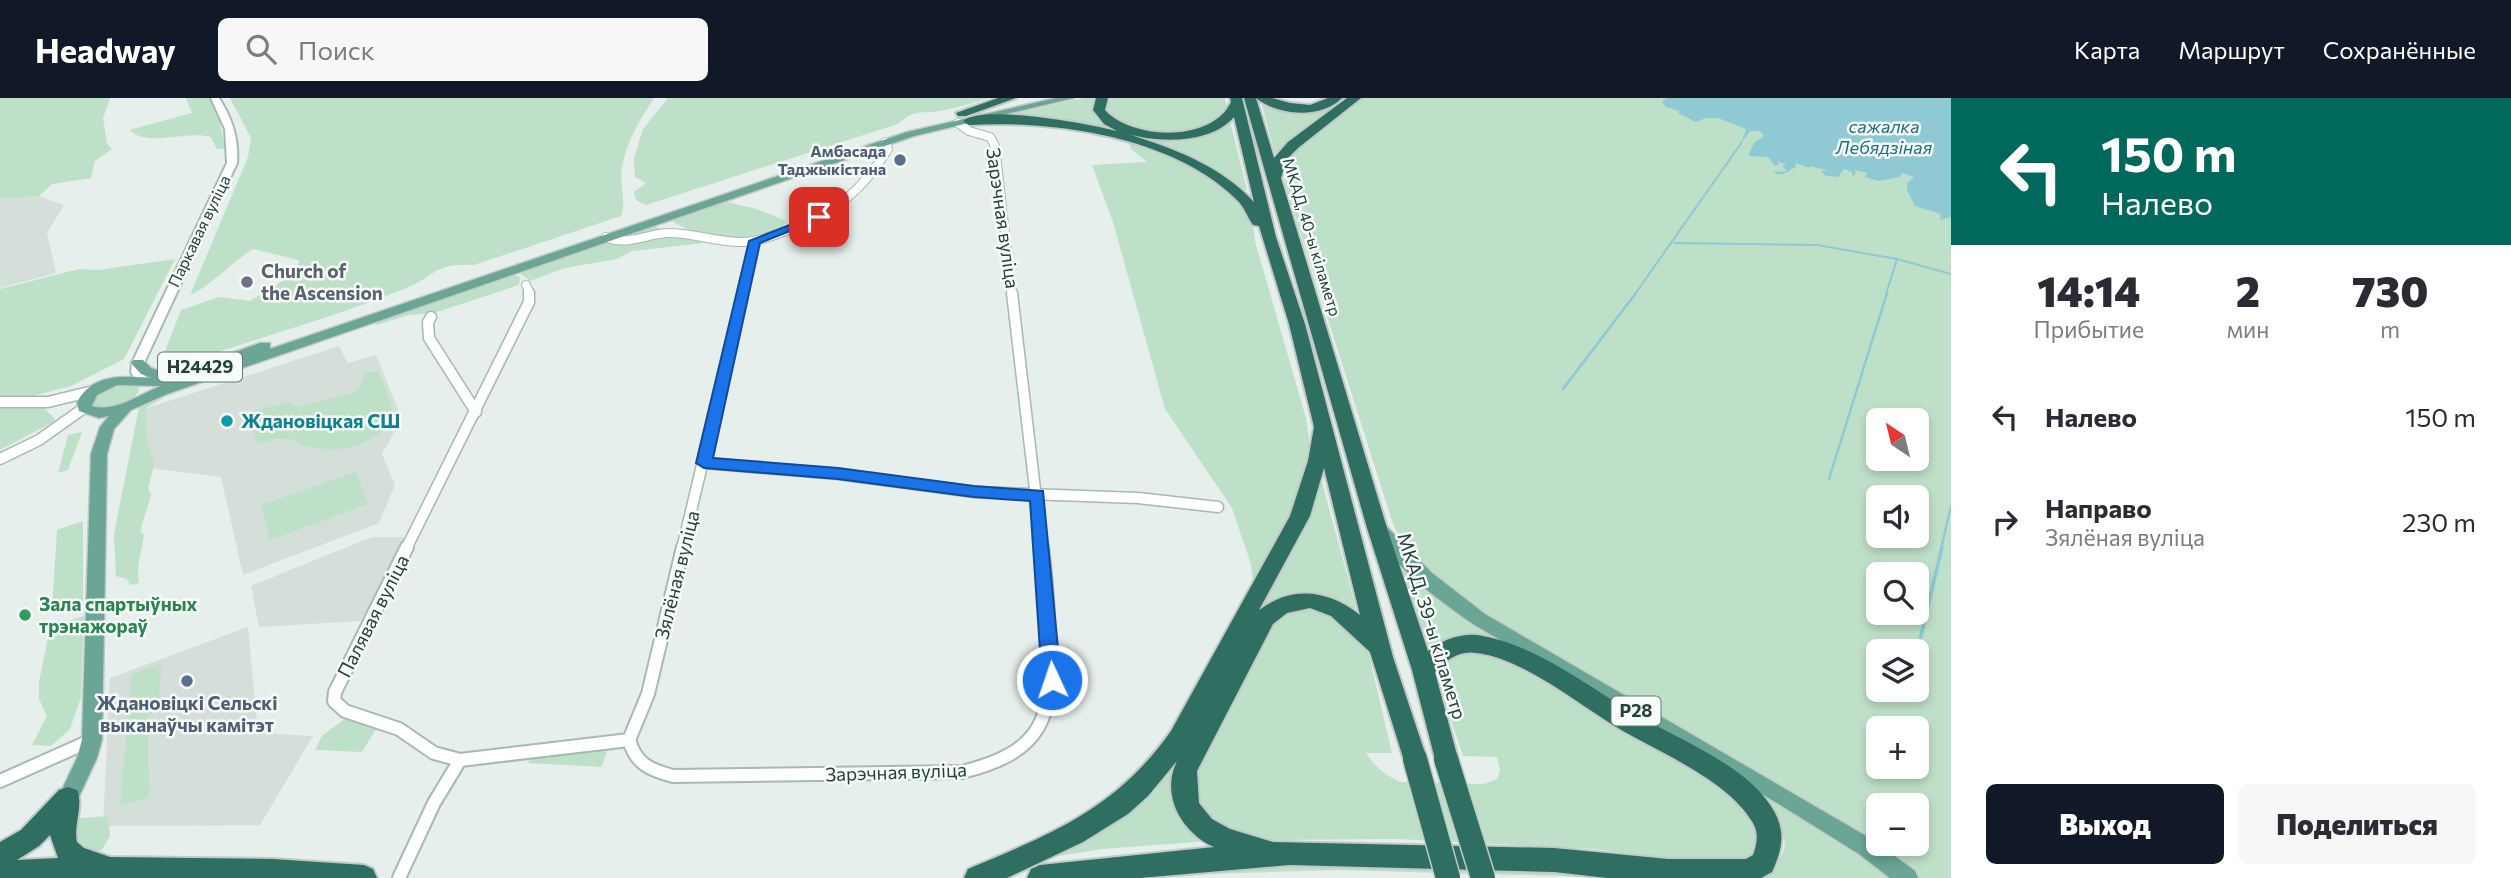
<!DOCTYPE html>
<html lang="ru">
<head>
<meta charset="utf-8">
<style>
  body { margin:0; font-family:Commissioner,sans-serif; background:#f7f7f7; color:#2b2b33; height:100vh; display:flex; flex-direction:column; font-size:26px; white-space:nowrap }
  * { box-sizing:border-box; margin:0 }
  p { font-size:23px; color:#7c7c81 }
  .icon { flex:none; width:38px; height:38px; fill:none; stroke:currentColor; stroke-width:2; stroke-linecap:round; stroke-linejoin:round }
  .map { position:relative; flex:1; overflow:hidden }
  .details { display:flex; flex-direction:column; background:#fff; width:560px }
  .details>* { flex:none }
  .top-card { background:#00695c; color:#fff; overflow:hidden }
  .needle { width:46px; rotate:325deg }
  .buttons { position:absolute; left:1866px; top:310px; display:grid; gap:14px }
  .buttons a { display:grid; place-items:center; width:63px; height:63px; border-radius:10px; background:#fff; box-shadow:0 4px 10px #0003; font-size:35px }
  .pin { position:absolute; display:grid; place-items:center; width:60px; height:60px; color:#fff; margin:-30px; border-radius:14px; box-shadow:0 4px 10px #0006 }
  .me { position:absolute; width:77px; margin:-38px; rotate:357deg; stroke-linejoin:round; filter:drop-shadow(0 0 5px #0008) }
  .turn { display:flex; align-items:center; gap:24px; height:147px; padding:0 35px; font-size:32px }
  .turn .icon { width:91px; height:91px; stroke-width:2.5 }
  .turn b { display:block; font-size:49px; line-height:60px }
  .eta { display:flex; justify-content:space-evenly; align-items:center; height:119px; text-align:center }
  .eta b { font-size:42px; font-weight:800; line-height:49px }
  .primary-button { display:flex; gap:14px; margin-top:auto; padding:14px 35px }
  .primary-button a { flex:1; height:80px; border-radius:10px; background:#111827; color:#fff; font-size:28px; font-weight:800; line-height:80px; text-align:center }
  .primary-button a+a { background:#f7f7f7; color:#2b2b33 }
  ul { padding:0; list-style:none }
  li { display:flex; align-items:center; gap:21px; height:105px; padding:0 35px }
  li div { flex:1 }
  li b { display:block; font-size:26px }
  li em { font-style:normal }
  header { display:flex; align-items:center; gap:42px; box-sizing:border-box; height:98px; padding:0 35px; background:#111827; color:#fff }
  header strong { font-size:33px }
  nav { display:flex; gap:38px; margin-inline-start:auto; font-size:24px }
  .search { width:490px; height:63px; background:#f7f7f7; display:flex; align-items:center; gap:18px; box-sizing:border-box; padding:0 24px; border-radius:10px; color:#7c7c81; font-size:26px }
  main { display:flex; flex:1; min-height:0 }
  .map>svg:first-child { display:block }
</style>
</head>
<body>
<header>
<strong>Headway</strong>
<div class="search"><svg class="icon" aria-label="search" viewBox="0 0 24 24"><circle cx="10" cy="10" r="6"/><path d="M15 15l6 6"/></svg>Поиск</div>
<nav><a>Карта</a><a>Маршрут</a><a>Сохранённые</a></nav>
</header>
<main>
<div class="map">
<svg width="1951" height="780" viewBox="0 0 1951 780">
  <rect width="100%" height="100%" fill="#e6efeb"/>
  <g fill="#d4dfda">
    <polygon points="39,98 64,107 47,135 56,175 0,190 0,101"/>
    <polygon points="339,248 348,265 376,257 402,321 382,356 395,387 379,425 243,477 221,379 142,369 147,310"/>
    <polygon points="372,439 405,439 361,523 259,529 251,488"/>
    <polygon points="248,529 258,635 313,638 260,727 103,728 110,580"/>
  </g>
  <g fill="#bfe0c8" fill-rule="evenodd">
    <polygon points="0,0 110,0 103,20 107,46 112,51 95,63 91,80 52,86 39,98 0,101"/>
    <path d="M186,0h23l8,10 8,41h-8l-6,-12c-27,-7 -62,11 -82,-7l63,-17z"/>
    <path d="M230,0h424c-14,22 -28,44 -32,70 -3,15 5,34 -1,48l-147,49c-42,-2 -35,10 -68,23 -68,28 -139,47 -208,71h-25l-9,-5 17,-44 38,-13 31,4 47,-29 2,-12 -46,-11c-23,14 -39,35 -63,46l58,-138 3,-19z"/>
    <path d="M668,0h321c-14,4 -29,9 -44,12 -21,5 -29,-3 -47,14l-252,81 -10,-5 -2,-8 12,-9 -11,-6 -1,-19 9,-29z"/>
    <path d="M1083,0h13l-2,16c19,28 86,25 116,17 6,-2 13,-6 20,-10l17,69 -7,-1 -21,-16 -127,-47 -49,-8h-50z"/>
    <polygon points="1109,0 1225,0 1228,14 1225,18 1196,34 1149,36 1106,18 1104,8"/>
    <polygon points="1260,0 1299,12 1347,0 1278,56 1275,55"/>
    <path d="M1363,0h588v780h-32l-55,-37 -381,-225 -75,-63 -15,-29 -108,-340 -1,-21 9,-14zM1878,322h38v38h-38zM1878,399h38v39h-38zM1878,476h38v38h-38zM1878,553h38v39h-38zM1878,630h38v38h-38zM1878,707h38v39h-38z"/>
    <path d="M1129,45c39,14 105,33 122,75 3,8 3,19 5,27l50,173c2,14 5,29 3,44 -9,43 -33,83 -56,120l-2,-18 -19,-56 -67,-99 -52,-187 -21,-57 55,-3 -16,-13z"/>
    <path d="M726,104l31,7 29,12 -5,8c-42,11 -74,16 -112,-10z"/>
    <polygon points="651,127 704,145 632,153 617,161 565,170 530,183 517,173"/>
    <polygon points="175,161 124,261 71,288 36,297 38,304 55,321 53,324 0,352 0,191 79,171 98,172"/>
    <polygon points="510,176 520,179 519,187 434,215 409,217 377,227 373,221"/>
    <path d="M366,274h12l7,14 11,37c-26,17 -46,31 -78,25 -10,-1 -18,-2 -26,-9h-16l-19,5 -10,-31 41,-11 11,5 59,-16z"/>
    <path d="M115,286l23,1 1,6c-11,17 -30,17 -48,16l1,-10z"/>
    <path d="M166,299l-19,10v31l7,27 -6,23 3,7 -11,37 4,2c-2,18 -8,31 -5,49l-9,2 -3,-6 -11,-3 -2,-42 25,-127z"/>
    <polygon points="82,334 68,372 58,375 68,337"/>
    <polygon points="356,374 368,406 270,442 261,407"/>
    <path d="M1320,377l36,133c-10,0 -18,-7 -26,-11 -26,-11 -48,-5 -70,11l-89,169c-3,30 15,47 38,64l-107,8 -51,8 -2,-3 82,-52z"/>
    <polygon points="83,423 83,504 61,515 52,510 57,432"/>
    <path d="M1400,462l471,301 25,17h-140c40,-26 34,-40 8,-73l-257,-161c-25,-9 -57,-15 -77,7z"/>
    <path d="M1315,504l52,45 25,106h-26c9,14 19,22 35,29l83,2 13,-5 3,-9 -3,-13 -34,-1 -27,-81 3,-10 15,-12 21,-3 46,16 224,134 17,42 -13,20 -26,4 -128,-17 -198,-10 -140,1 -16,-2 -40,-23 -12,-35 77,-162z"/>
    <polygon points="84,518 81,599 70,631 51,648 32,647 47,618 39,601 39,584 50,529"/>
    <polygon points="161,565 159,612 148,618 149,699 120,708 132,576"/>
    <polygon points="346,620 376,631 362,654 315,652 322,638"/>
    <polygon points="608,650 602,669 527,665 532,660"/>
    <polygon points="108,718 110,738 102,752 86,753 76,748 70,721"/>
    <polygon points="1255,766 1583,774 1630,780 1337,772 1080,780"/>
  </g>
  <path fill="#8ec9d4" d="M1667,0h284v119l-11,3 1,-6 -26,-8 -8,-16v-7l7,-6 -12,-4 -2,4 -22,4 -13,-4 2,-4 -13,-3 2,2 -3,5 -1,-5 -8,-3 -6,8 -12,-1 -5,-5 6,-1 -17,-4v2l-15,-5 1,4c-9,4 -13,11 -23,5l14,-1 -5,-5 5,-1 -10,-4 2,3 -4,2 -7,-9 -20,-1 6,-13 10,-7 -4,-5h-10l-8,11 4,-13 -28,-11h-12l-10,4 -17,-8v-3l-13,-4 -4,-5z"/>
  <g fill="none" stroke-linecap="round" stroke-linejoin="round">
    <g stroke="#8ec9d4" stroke-width="2">
      <polyline points="1674,145 1817,147 1897,161 1951,176"/>
      <polyline points="1635,196 1742,44"/>
      <polyline points="1886,196 1897,161"/>
    </g>
    <g stroke="#8ec9d4" stroke-width="2.5">
      <polyline points="1563,291 1636,195"/>
      <polyline points="1829,381 1887,195"/>
      <polyline points="1941,451 1951,408"/>
    </g>
    <polyline stroke="#8ec9d4" stroke-width="3.5" points="1916,559 1942,449"/>
    <g stroke="#a8b8b2" stroke-width="10">
      <g id="street-far2">
        <polyline points="958,25 969,33 990,39 995,48 1012,196"/>
        <path d="M606,139c20,10 42,-4 63,-4 25,0 50,10 75,9 17,-1 31,-7 47,-13 47,-19 70,-37 97,-80l-3,-7"/>
        <polyline points="526,187 530,196"/>
        <polyline points="742,196 755,143"/>
      </g>
    </g>
    <g stroke="#a8b8b2" stroke-width="13">
      <g id="street-far1">
        <polyline points="1012,195 1042,451"/>
        <polyline points="431,219 428,224 429,240 476,314"/>
        <polyline points="0,304 48,304 93,293"/>
        <polyline points="0,361 39,342 84,310"/>
        <polyline points="704,365 838,376 974,394 1138,400 1218,409"/>
        <polyline points="406,451 529,204 529,195"/>
        <polyline points="682,451 743,195"/>
      </g>
    </g>
    <g stroke="#a8b8b2" stroke-width="16">
      <g id="street">
        <path d="M629,642c7,24 21,30 44,36l289,-4c82,-20 92,-55 87,-134 -1,-30 -3,-61 -7,-91"/>
        <polyline points="460,662 629,642 648,596 683,449"/>
        <polyline points="0,683 92,642"/>
        <polyline points="399,780 434,705 460,662 434,655 399,631 345,613 334,603 335,594 407,449"/>
      </g>
    </g>
    <g stroke="#a4bbb3" stroke-width="4">
      <path id="secondary" d="M211,0h8c13,20 20,41 18,65l-93,200 -1,9 4,8 -6,4 -4,-1 -6,-11 1,-9 95,-200 -2,-34z"/>
    </g>
    <g stroke="#c2cac8" stroke-width="3">
      <g id="primary">
        <path d="M1056,0h18l-160,38 -747,258 -36,16 -17,19 -7,25 -5,286 -5,18 -22,47 -7,2 -7,-2 -3,-7 19,-40 5,-18 9,-286 9,-27 9,-11 -10,2 -20,-7 -2,-8c14,-30 48,-27 75,-25l-11,-4 -10,-11 2,-3h10l8,8 15,5 2,3 92,-33h10v6l637,-217zM117,287l44,1c-21,8 -46,27 -69,20l5,-11z"/>
        <path d="M1380,426l6,2 46,47 53,41 388,226 42,31 3,7h-28l-31,-24 -82,-51 -304,-179c-36,-25 -78,-56 -101,-94l2,-4z"/>
      </g>
    </g>
    <g stroke="#c2cac8" stroke-width="4">
      <g id="highway">
        <polygon points="998,0 1016,0 966,18 958,18 956,15"/>
        <path d="M1096,0h12l-3,12c27,30 107,33 126,-8l-1,-4h12l34,139 29,87 88,333 34,102 -3,8 -9,3 -9,-3 -36,-115 -39,-36 -21,-8 -23,5 -14,11 -76,147 2,32 13,16 18,10 43,13 281,6 114,11h78l7,-4c4,-11 6,-22 0,-32 -25,-43 -93,-70 -135,-95 -40,-24 -94,-69 -141,-75 -18,-3 -31,7 -42,19l23,87 -3,8 -9,3 -9,-3 -25,-97 -45,-142 -123,-430h28l18,5 20,2 18,-7h14c-20,21 -64,18 -86,0l18,60 14,-16 59,-44h14l-63,50 -11,11 -6,19 106,350 41,123c13,-11 33,-18 50,-16 57,9 108,50 157,79 44,26 113,51 139,97 12,22 8,39 -2,61l-11,6h-154l-53,-6 -264,-7 -150,13h-113l4,-9 9,-4 174,-18c-32,-14 -54,-52 -37,-86l-29,35 -20,18 -45,28 -76,36h-43l4,-9c85,-36 148,-60 203,-138l119,-215 18,-55 6,-34 -25,-103 -30,-98 -6,-1c-5,-7 -8,-16 -14,-23 -63,-65 -184,-82 -270,-77l-6,-4c21,-17 126,3 154,10l-13,-7 -11,-14zM1234,19l20,85c-33,-36 -81,-54 -126,-68 31,9 83,10 106,-17zM1324,370l36,147c-32,-25 -67,-30 -101,-5l51,-94z"/>
        <path d="M68,689l9,3c7,16 -4,34 0,52l7,6 26,9 163,2 91,6 9,4 4,9h-377v-36l21,-12 38,-40zM50,737l8,23 -41,2 22,-14z"/>
      </g>
    </g>
    <use href="#street-far2" stroke="#fff" stroke-width="8"/>
    <use href="#street-far1" stroke="#fff" stroke-width="10"/>
    <use href="#street" stroke="#fff" stroke-width="12"/>
    <use href="#secondary" fill="#fff" fill-rule="evenodd"/>
    <use href="#primary" fill="#6aa596" fill-rule="evenodd"/>
    <use href="#highway" fill="#2f6f62" fill-rule="evenodd"/>
    <g stroke="#c2cac8" stroke-width="27" stroke-linecap="butt">
      <g id="highway-bridge">
        <polyline points="1415,661 1448,780"/>
        <polyline points="1446,661 1483,780"/>
      </g>
    </g>
    <use href="#highway-bridge" stroke="#2f6f62" stroke-width="24"/>
  </g>
  <polygon fill="#1a73e8" stroke="#114b97" stroke-width="2" points="815,117 825,119 760,145 713,360 838,370 974,388 1043,393 1061,582 1058,587 1052,590 1045,587 1042,582 1030,403 974,399 838,381 704,370 696,365 749,143"/>
  <g fill="#5c6f8a" stroke="#f7fbf9" stroke-width="2.5">
    <circle cx="900" cy="62" r="7"/>
    <circle cx="187" cy="583" r="7"/>
  </g>
  <circle fill="#6b7280" stroke="#f7fbf9" stroke-width="2.5" cx="247" cy="184" r="7"/>
  <circle fill="#0f9aa8" stroke="#f7fbf9" stroke-width="2.5" cx="227" cy="323" r="7"/>
  <circle fill="#2e9e5b" stroke="#f7fbf9" stroke-width="2.5" cx="25" cy="517" r="7"/>
  <g text-anchor="middle" stroke-width="5" stroke-linejoin="round" paint-order="stroke">
    <g font-size="16" font-weight="bold" fill="#4e5e75" stroke="#f7fbf9" text-anchor="end">
      <text x="886" y="59">Амбасада<tspan x="886" dy="18">Таджыкістана</tspan></text>
    </g>
    <g font-size="16" fill="#24423a" stroke="#f7fbf9">
      <text transform="translate(199 133) rotate(-64)" y="6">Паркавая вуліца</text>
      <text transform="translate(1312 139) rotate(73)" y="6">МКАД, 40-ы кіламетр</text>
    </g>
    <g font-size="18" font-style="italic" fill="#1c6f80" stroke="#f7fbf9">
      <text x="1884" y="35">сажалка<tspan x="1884" dy="21">Лебядзіная</tspan></text>
    </g>
    <g fill="#f7fbf9" stroke="#637a73" stroke-width="2">
      <rect x="158" y="254.5" width="84" height="29" rx="5"/>
      <rect x="1611.5" y="598.5" width="49" height="29" rx="5"/>
    </g>
    <g font-size="18" font-weight="bold" fill="#24423a">
      <text x="200" y="275">Н24429</text>
      <text x="1636" y="619">Р28</text>
    </g>
    <g font-size="19" fill="#24423a" stroke="#f7fbf9">
      <text transform="translate(1003 120) rotate(82)" y="7">Зарэчная вуліца</text>
      <text transform="translate(677 477) rotate(-76)" y="7">Зялёная вуліца</text>
      <text transform="translate(373 518) rotate(-63)" y="7">Палявая вуліца</text>
      <text transform="translate(1432 528) rotate(73)" y="7">МКАД, 39-ы кіламетр</text>
      <text transform="translate(896 674) rotate(-2)" y="7">Зарэчная вуліца</text>
    </g>
    <g font-size="19" font-weight="bold" fill="#5b616d" stroke="#f7fbf9" text-anchor="start">
      <text x="261" y="180">Church of<tspan x="261" dy="22">the Ascension</tspan></text>
    </g>
    <g font-size="19" font-weight="bold" fill="#0d838f" stroke="#f7fbf9" text-anchor="start">
      <text x="241" y="330">Ждановіцкая СШ</text>
    </g>
    <g font-size="19" font-weight="bold" fill="#27864d" stroke="#f7fbf9" text-anchor="start">
      <text x="39" y="513">Зала спартыўных<tspan x="39" dy="22">трэнажораў</tspan></text>
    </g>
    <g font-size="19" font-weight="bold" fill="#4e5e75" stroke="#f7fbf9">
      <text x="187" y="612">Ждановіцкі Сельскі<tspan x="187" dy="22">выканаўчы камітэт</tspan></text>
    </g>
  </g>
</svg>
<div class="buttons">
<a><svg class="needle" viewBox="-14 -14 28 28"><path d="M0-13l5 13h-10z" fill="#e53935"/><path d="M0 13l5-13h-10z" fill="#7c7c81"/></svg></a>
<a><svg class="icon" aria-label="sound" viewBox="0 0 24 24"><path d="M4 9h4l5-4v14l-5-4H4zM17 9q2 3 0 6"/></svg></a>
<a><svg class="icon" aria-label="search" viewBox="0 0 24 24"><circle cx="10" cy="10" r="6"/><path d="M15 15l6 6"/></svg></a>
<a><svg class="icon" aria-label="layers" viewBox="0 0 24 24"><path d="M12 4l9 5-9 5-9-5zM3 14l9 5 9-5"/></svg></a>
<a>+</a>
<a>−</a>
</div>
<div class="pin" style="left:819px;top:119px;background:#d93025"><svg class="icon" aria-label="arrive" viewBox="0 0 24 24"><path d="M6 21V4h12l-3 4 3 4H6"/></svg></div>
<svg class="me" style="left:1052px;top:582px" viewBox="-20 -20 40 40"><circle r="17" fill="#1a73e8" stroke="#fff" stroke-width="3"/><path d="M0-11L8 9 0 5-8 9z" fill="#fff"/></svg>
</div>
<section class="details">
<div class="top-card">
<div class="turn"><svg class="icon" aria-label="left" viewBox="0 0 24 24"><path d="M17 20v-9H6M10 6l-5 5 5 5"/></svg><div><b>150 m</b>Налево</div></div>
</div>
<div class="eta">
<div><b>14:14</b><p>Прибытие</p></div>
<div><b>2</b><p>мин</p></div>
<div><b>730</b><p>m</p></div>
</div>
<ul>
<li><svg class="icon" aria-label="left" viewBox="0 0 24 24"><path d="M17 20v-9H6M10 6l-5 5 5 5"/></svg><div><b>Налево</b></div><em>150 m</em></li>
<li><svg class="icon" aria-label="right" viewBox="0 0 24 24"><path d="M7 20v-9h11M14 6l5 5-5 5"/></svg><div><b>Направо</b><p>Зялёная вуліца</p></div><em>230 m</em></li>
</ul>
<div class="primary-button"><a>Выход</a><a>Поделиться</a></div>
</section>
</main>
</body>
</html>
